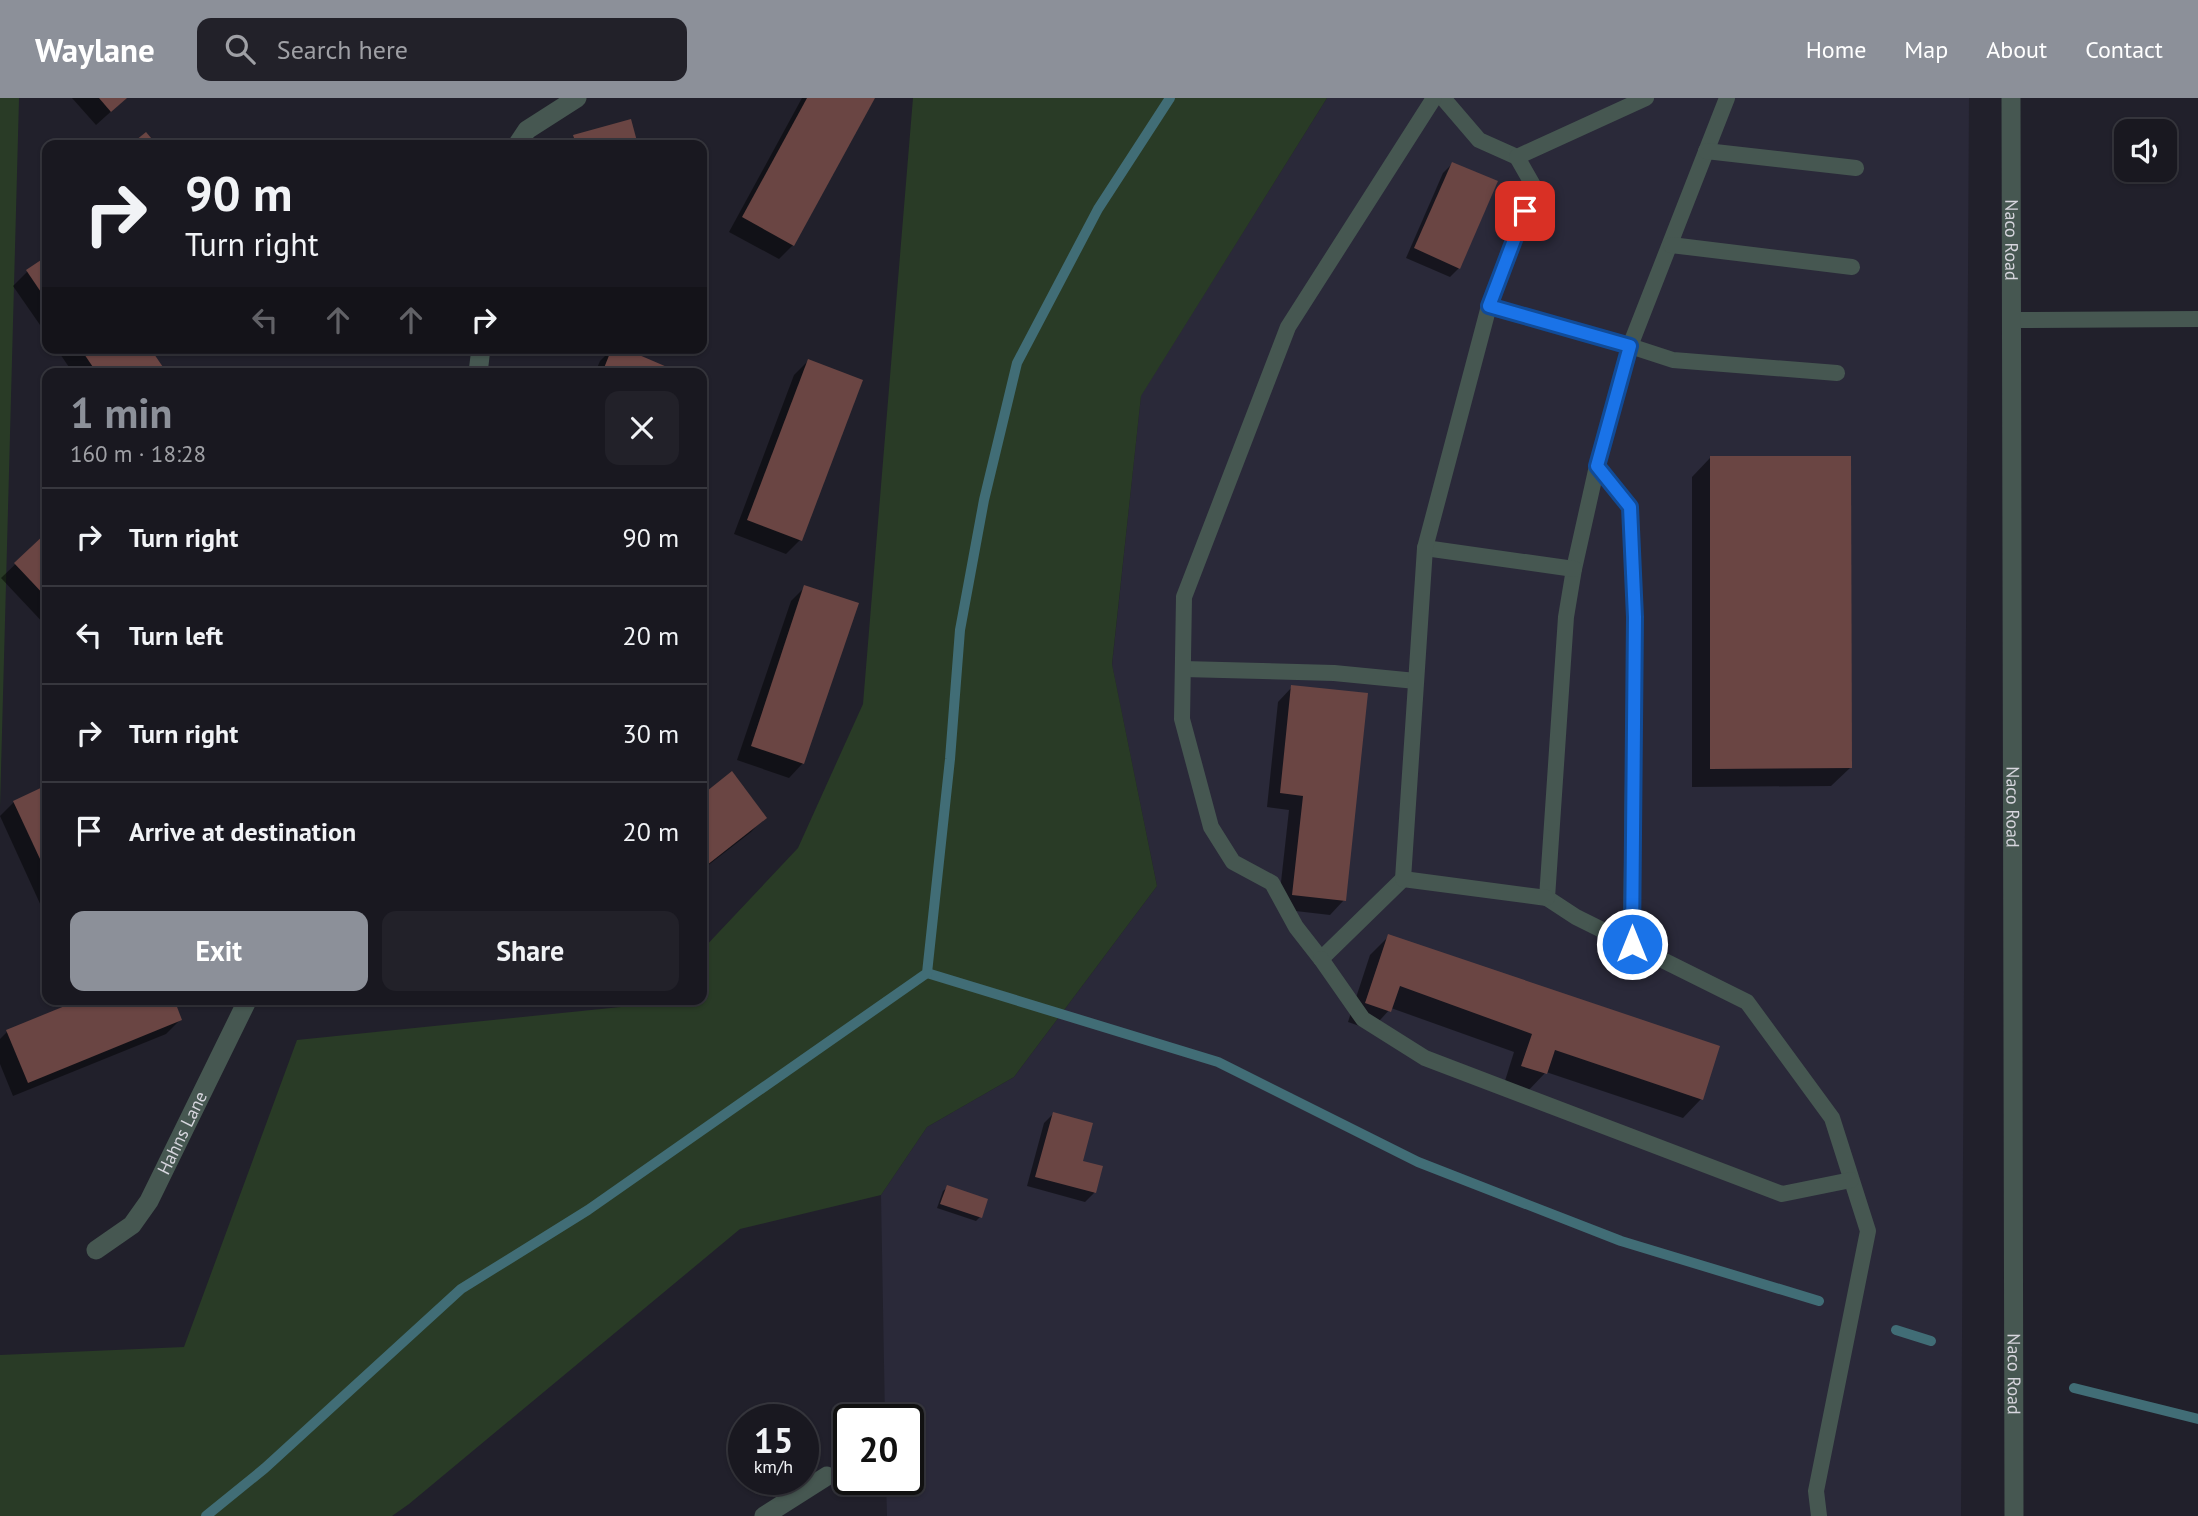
<!DOCTYPE html>
<html lang="en">
<head>
<meta charset="utf-8">
<style>
  body { margin:0; font-family:"PT Sans",sans-serif; background:#222129; color:#f1f3f6; height:100vh; display:flex; flex-direction:column; font-size:26px; white-space:nowrap }
  * { box-sizing:border-box; margin:0 }
  p { font-size:23px; color:#9fa0a5 }
  .icon { flex:none; width:38px; height:38px; fill:none; stroke:currentColor; stroke-width:2; stroke-linecap:round; stroke-linejoin:round }
  .map { position:relative; flex:1; overflow:hidden }
  .details { position:absolute; left:42px; top:270px; width:665px; height:637px; display:flex; flex-direction:column; background:#191820; border-radius:14px; box-shadow:0 2px 5px #0004,0 0 0 2px #37373e }
  .details>* { flex:none }
  .banner { position:absolute; left:42px; top:42px; width:665px; height:214px; border-radius:14px; box-shadow:0 2px 5px #0004,0 0 0 2px #37373e; background:#191820; color:#f1f3f6; overflow:hidden }
  .controls { position:absolute; left:2114px; top:21px; display:grid; gap:14px }
  .controls a { display:grid; place-items:center; width:63px; height:63px; border-radius:14px; background:#191820; box-shadow:0 2px 5px #0004,0 0 0 2px #37373e; font-size:35px }
  .speed { position:absolute; left:728px; top:1306px; display:flex; gap:14px; font-size:35px; font-weight:700; text-align:center }
  .speed>* { display:grid; place-content:center; width:91px; height:91px; border-radius:50%; background:#191820; box-shadow:0 2px 5px #0004,0 0 0 2px #37373e; line-height:1 }
  .speed small { font-size:18px; font-weight:400 }
  .speed .limit { border:4px solid #111; border-radius:10px; background:#fff; color:#111 }
  .pin { position:absolute; display:grid; place-items:center; width:60px; height:60px; color:#fff; margin:-30px; border-radius:14px; box-shadow:0 4px 10px #0006 }
  .me { position:absolute; width:77px; margin:-38px; rotate:0deg; stroke-linejoin:round; filter:drop-shadow(0 0 5px #0008) }
  .turn { display:flex; align-items:center; gap:24px; height:147px; padding:0 28px; font-size:32px }
  .turn .icon { width:91px; height:91px; stroke-width:2.5 }
  .turn b { display:block; font-size:49px; line-height:60px }
  .lanes { display:flex; align-items:center; height:66px; padding:0 28px; background:#0003; justify-content:center; gap:35px; direction:ltr }
  .lanes .off { opacity:.35 }
  .round { display:grid; place-items:center; flex:none; width:74px; height:74px; border-radius:14px; background:#222129 }
  .headline { display:flex; align-items:center; justify-content:space-between; height:119px; padding:0 28px }
  h1 { font-size:42px; font-weight:700; line-height:52px; color:#8c9099 }
  .primary-button { display:flex; gap:14px; margin-top:auto; padding:14px 28px }
  .primary-button a { flex:1; height:80px; border-radius:14px; background:#8c9099; color:#fff; font-size:28px; font-weight:700; line-height:80px; text-align:center }
  .primary-button a+a { background:#222129; color:#f1f3f6 }
  ul { padding:0; list-style:none }
  li { display:flex; align-items:center; gap:21px; height:98px; padding:0 28px; border-top:2px solid #37373e }
  li div { flex:1 }
  li b { display:block; font-size:26px }
  li em { font-style:normal }
  header { display:flex; align-items:center; gap:42px; box-sizing:border-box; height:98px; padding:0 35px; background:#8c9099; color:#fff }
  header strong { font-size:33px }
  nav { display:flex; gap:38px; margin-inline-start:auto; font-size:24px }
  .search { width:490px; height:63px; background:#222129; display:flex; align-items:center; gap:18px; box-sizing:border-box; padding:0 24px; border-radius:14px; color:#9fa0a5; font-size:26px }
  .map>svg:first-child { display:block }
</style>
</head>
<body>
<header>
<strong>Waylane</strong>
<div class="search"><svg class="icon" aria-label="search" viewBox="0 0 24 24"><circle cx="10" cy="10" r="6"/><path d="M15 15l6 6"/></svg>Search here</div>
<nav><a>Home</a><a>Map</a><a>About</a><a>Contact</a></nav>
</header>
<div class="map">
<svg width="2198" height="1418" viewBox="0 0 2198 1418">
  <rect width="100%" height="100%" fill="#21202b"/>
  <polygon fill="#2a2939" points="1327,0 1969,0 1961,1418 887,1418 886,1381 908,1381 908,1321 885,1321 881,1097 927,1029 1014,979 1157,788 1112,567 1141,297"/>
  <g fill="#293b26">
    <polygon points="0,0 19,0 0,709"/>
    <polygon points="913,0 1327,0 1141,298 1112,566 1157,788 1014,979 927,1029 881,1097 740,1131 409,1406 392,1418 0,1418 0,1257 184,1249 297,942 650,906 655,901 702,901 702,852 798,750 863,606"/>
  </g>
  <g fill="#0007">
    <polygon points="72,0 126,0 96,27"/>
    <polygon points="802,0 873,0 793,147 779,161 729,134"/>
    <polygon points="630,23 636,47 566,47 574,39"/>
    <polygon points="1452,66 1459,170 1450,179 1406,160 1443,75"/>
    <polygon points="47,160 47,237 13,188 27,174"/>
    <polygon points="56,250 148,250 165,275 73,275"/>
    <polygon points="613,250 662,275 595,275 600,263"/>
    <polygon points="808,263 800,442 786,456 734,436 794,277"/>
    <polygon points="367,271 368,275 354,275"/>
    <polygon points="1710,360 1850,670 1831,688 1692,689 1692,379"/>
    <polygon points="47,436 47,529 1,480"/>
    <polygon points="805,489 803,665 789,680 737,662 791,503"/>
    <polygon points="1292,589 1344,802 1330,817 1278,811 1289,712 1267,709 1278,604"/>
    <polygon points="731,676 765,719 751,734 702,772 702,699"/>
    <polygon points="47,689 47,821 0,718 14,704"/>
    <polygon points="1389,838 1701,1001 1683,1020 1546,974 1527,994 1504,986 1514,954 1391,910 1371,932 1348,924 1370,857"/>
    <polygon points="180,922 166,936 13,998 0,966 0,941 7,934"/>
    <polygon points="1053,1016 1080,1064 1101,1070 1094,1095 1085,1104 1027,1088 1044,1025"/>
    <polygon points="948,1089 980,1119 976,1123 937,1110 943,1093"/>
  </g>
  <g fill="none" stroke-linecap="round" stroke-linejoin="round">
    <g stroke="#416d76" stroke-width="10">
      <polyline points="927,875 1218,964 1418,1064 1621,1143 1819,1203"/>
      <polyline points="1896,1232 1931,1243"/>
      <polyline points="2074,1290 2198,1321"/>
      <polyline points="206,1418 265,1370 461,1191 588,1112 927,875 950,661 960,532 984,402 1017,265 1098,111 1170,0"/>
    </g>
  </g>
  <g fill="#6a4543">
    <polygon points="99,0 127,0 111,14"/>
    <polygon points="807,0 875,0 794,148 742,119"/>
    <polygon points="631,21 638,47 576,47 573,37"/>
    <polygon points="146,34 157,47 130,47"/>
    <polygon points="1452,64 1498,83 1460,171 1414,150"/>
    <polygon points="47,158 47,203 26,172"/>
    <polygon points="80,250 150,250 167,275 97,275"/>
    <polygon points="612,250 623,250 667,269 664,275 602,275"/>
    <polygon points="808,261 863,282 802,443 747,422"/>
    <polygon points="1710,358 1851,358 1852,670 1710,671"/>
    <polygon points="47,434 47,500 14,465"/>
    <polygon points="804,487 859,505 804,666 751,648"/>
    <polygon points="1291,587 1368,595 1346,803 1292,797 1303,698 1280,695"/>
    <polygon points="732,673 767,720 702,771 702,697"/>
    <polygon points="47,687 47,776 13,703"/>
    <polygon points="1388,836 1720,948 1703,1002 1555,952 1547,976 1521,968 1532,936 1400,888 1391,914 1365,905"/>
    <polygon points="82,901 174,901 182,922 28,985 6,932"/>
    <polygon points="1053,1014 1093,1025 1083,1063 1103,1068 1096,1095 1035,1079"/>
    <polygon points="947,1087 988,1101 982,1120 940,1106"/>
  </g>
  <g fill="none" stroke-linecap="round" stroke-linejoin="round">
    <g stroke="#465751" stroke-width="16">
      <polyline points="1443,0 1479,42 1517,59"/>
      <polyline points="1727,0 1630,248 1597,368 1574,471 1566,519 1547,800 1576,819 1747,904 1832,1020 1868,1133 1816,1393 1819,1418"/>
      <polyline points="1706,53 1856,70"/>
      <polyline points="1671,147 1852,169"/>
      <polyline points="1489,208 1534,89 1517,59 1646,0"/>
      <polyline points="2011,222 2198,221"/>
      <polyline points="1597,368 1630,409 1635,519 1631,846"/>
      <polyline points="1425,450 1574,471"/>
      <polyline points="1183,571 1334,575 1416,583"/>
      <polyline points="1403,781 1321,861 1296,829 1272,785 1233,764 1211,729 1182,621 1184,499 1288,229 1434,0"/>
      <polyline points="1547,800 1403,781 1425,450 1489,208 1630,248 1673,262 1837,275"/>
      <polyline points="1321,861 1363,921 1425,960 1782,1096 1851,1082"/>
    </g>
    <g stroke="#465751" stroke-width="19">
      <path id="s1" d="M2011,0l3,1418"/>
      <polyline points="517,47 527,32 577,0"/>
      <polyline points="478,275 481,250"/>
      <path id="s2" d="M96,1152l36,-25 17,-24 99,-202"/>
      <polyline points="764,1418 827,1378"/>
    </g>
  </g>
  <g fill="none" stroke-linecap="round" stroke-linejoin="round">
    <g stroke="#114b97" stroke-width="18">
      <polyline id="route" points="1525,113 1489,208 1630,248 1597,368 1630,409 1635,519 1632,846"/>
    </g>
    <use href="#route" stroke="#1a73e8" stroke-width="12"/>
  </g>
  <g text-anchor="middle" stroke-width="7" stroke-linejoin="round" paint-order="stroke">
    <g font-size="18" fill="#d6d5dd" stroke="#0b0a0f">
      <text dy="6" stroke="none"><textPath href="#s1" startOffset="142">Naco Road</textPath></text>
      <text dy="6" stroke="none"><textPath href="#s1" startOffset="709">Naco Road</textPath></text>
      <text dy="6" stroke="none"><textPath href="#s2" startOffset="149">Hahns Lane</textPath></text>
      <text dy="6" stroke="none"><textPath href="#s1" startOffset="1276">Naco Road</textPath></text>
    </g>
  </g>
</svg>
<div class="controls">
<a><svg class="icon" aria-label="sound" viewBox="0 0 24 24"><path d="M4 9h4l5-4v14l-5-4H4zM17 9q2 3 0 6"/></svg></a>
</div>
<div class="speed"><div>15<small>km/h</small></div><div class="limit">20</div></div>
<div class="pin" style="left:1525px;top:113px;background:#d93025"><svg class="icon" aria-label="arrive" viewBox="0 0 24 24"><path d="M6 21V4h12l-3 4 3 4H6"/></svg></div>
<svg class="me" style="left:1632px;top:846px" viewBox="-20 -20 40 40"><circle r="17" fill="#1a73e8" stroke="#fff" stroke-width="3"/><path d="M0-11L8 9 0 5-8 9z" fill="#fff"/></svg>
<div class="banner">
<div class="turn"><svg class="icon" aria-label="right" viewBox="0 0 24 24"><path d="M7 20v-9h11M14 6l5 5-5 5"/></svg><div><b>90 m</b>Turn right</div></div>
<div class="lanes"><svg class="icon off" aria-label="left" viewBox="0 0 24 24"><path d="M17 20v-9H6M10 6l-5 5 5 5"/></svg><svg class="icon off" aria-label="ahead" viewBox="0 0 24 24"><path d="M12 20V5M6 11l6-6 6 6"/></svg><svg class="icon off" aria-label="ahead" viewBox="0 0 24 24"><path d="M12 20V5M6 11l6-6 6 6"/></svg><svg class="icon" aria-label="right" viewBox="0 0 24 24"><path d="M7 20v-9h11M14 6l5 5-5 5"/></svg></div>
</div>
<section class="details">
<div class="headline"><div><h1>1 min</h1><p>160 m · 18:28</p></div><a class="round"><svg class="icon" aria-label="close" viewBox="0 0 24 24"><path d="M6 6l12 12M18 6L6 18"/></svg></a></div>
<ul>
<li><svg class="icon" aria-label="right" viewBox="0 0 24 24"><path d="M7 20v-9h11M14 6l5 5-5 5"/></svg><div><b>Turn right</b></div><em>90 m</em></li>
<li><svg class="icon" aria-label="left" viewBox="0 0 24 24"><path d="M17 20v-9H6M10 6l-5 5 5 5"/></svg><div><b>Turn left</b></div><em>20 m</em></li>
<li><svg class="icon" aria-label="right" viewBox="0 0 24 24"><path d="M7 20v-9h11M14 6l5 5-5 5"/></svg><div><b>Turn right</b></div><em>30 m</em></li>
<li><svg class="icon" aria-label="arrive" viewBox="0 0 24 24"><path d="M6 21V4h12l-3 4 3 4H6"/></svg><div><b>Arrive at destination</b></div><em>20 m</em></li>
</ul>
<div class="primary-button"><a>Exit</a><a>Share</a></div>
</section>
</div>
</body>
</html>
